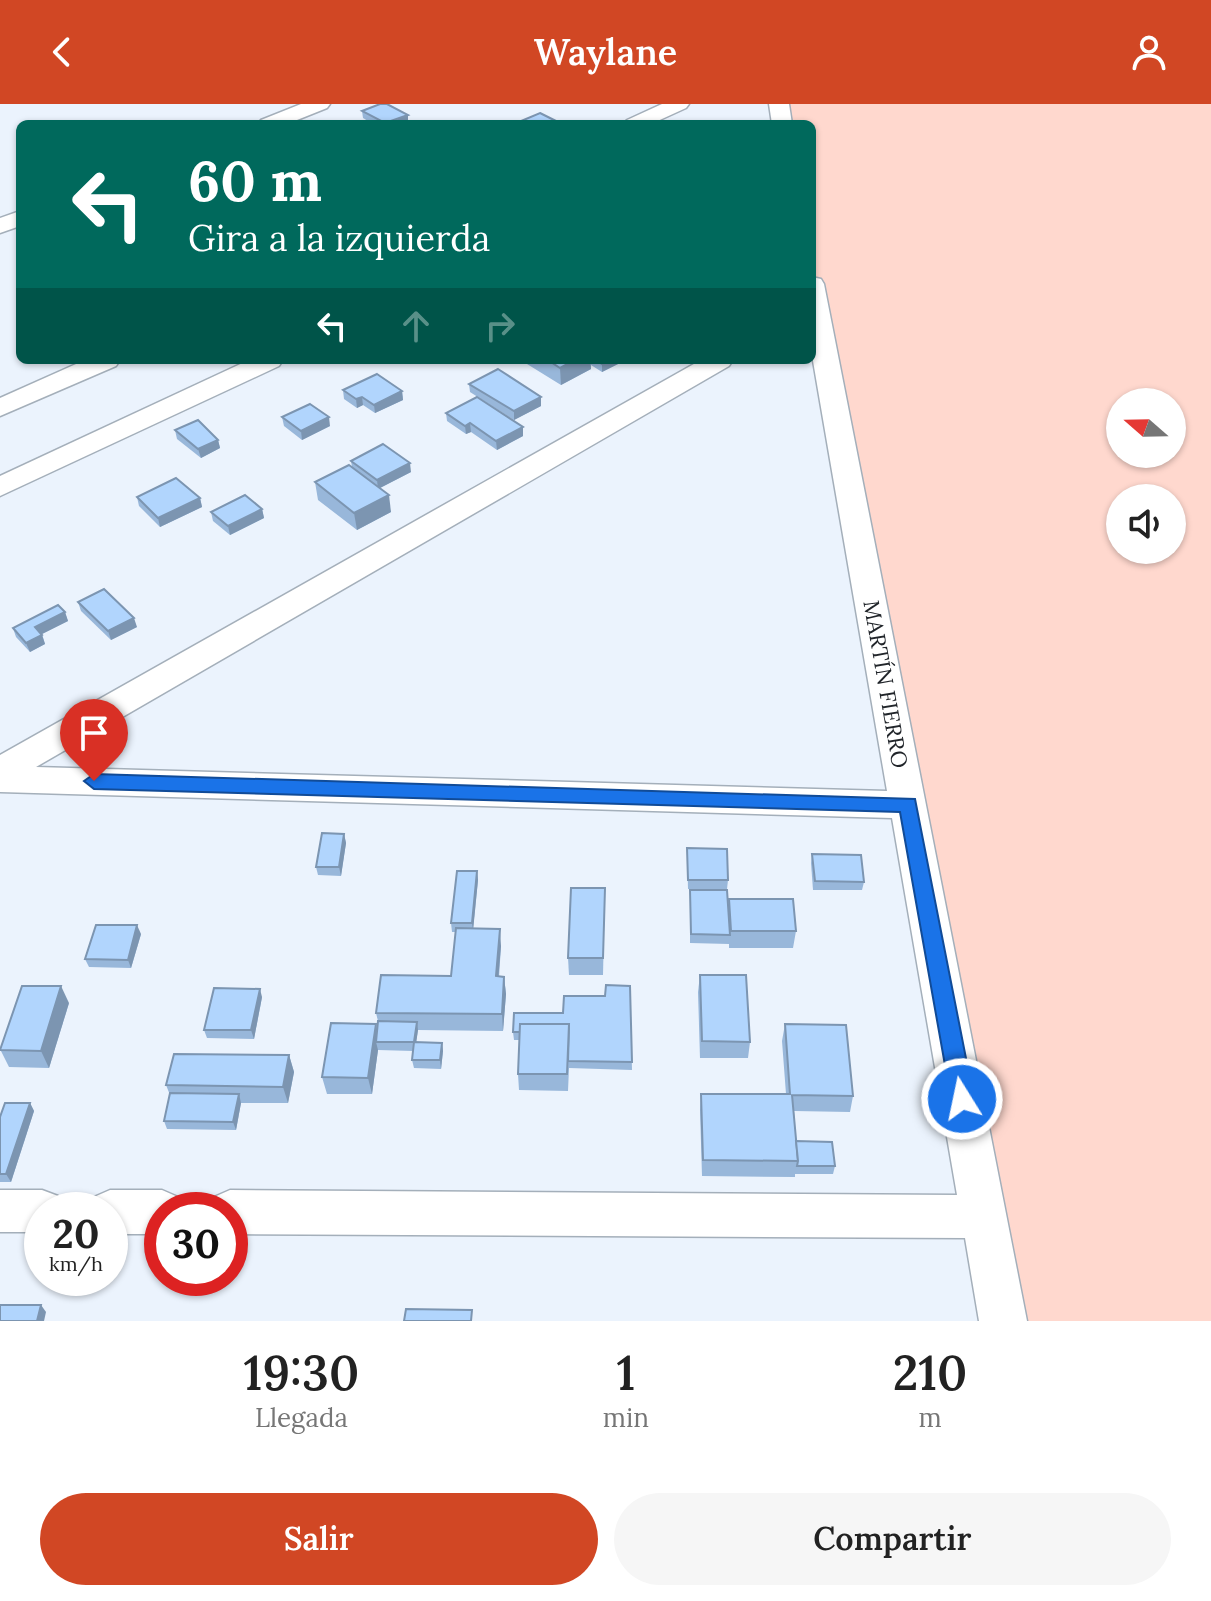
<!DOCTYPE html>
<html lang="es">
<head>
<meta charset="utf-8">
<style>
  body { margin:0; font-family:Lora,serif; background:#f6f6f6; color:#222; height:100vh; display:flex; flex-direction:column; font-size:30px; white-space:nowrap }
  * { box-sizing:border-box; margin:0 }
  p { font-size:26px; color:#767676 }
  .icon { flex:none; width:44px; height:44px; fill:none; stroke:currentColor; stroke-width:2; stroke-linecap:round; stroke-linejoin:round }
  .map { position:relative; height:1217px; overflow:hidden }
  .panel { display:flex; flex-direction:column; background:#fff; flex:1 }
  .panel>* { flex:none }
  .hud { position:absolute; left:16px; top:16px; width:800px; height:244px; border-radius:12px; box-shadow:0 2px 6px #0004; background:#00695c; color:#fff; overflow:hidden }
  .needle { width:52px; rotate:290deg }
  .controls { position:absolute; left:1106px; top:284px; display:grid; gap:16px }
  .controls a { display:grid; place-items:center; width:80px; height:80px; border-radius:50%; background:#fff; box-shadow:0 2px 6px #0004; font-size:40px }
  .speed { position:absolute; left:24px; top:1088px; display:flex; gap:16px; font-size:40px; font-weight:700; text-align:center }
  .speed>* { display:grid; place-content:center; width:104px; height:104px; border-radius:50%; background:#fff; box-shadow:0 2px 6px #0004; line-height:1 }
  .speed small { font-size:20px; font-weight:400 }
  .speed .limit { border:12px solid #d22; background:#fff; color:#111 }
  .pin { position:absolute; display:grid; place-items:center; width:68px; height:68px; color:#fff; margin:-82px -34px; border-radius:50% 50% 50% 0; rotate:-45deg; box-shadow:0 0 8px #0007 }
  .pin .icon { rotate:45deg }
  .me { position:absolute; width:88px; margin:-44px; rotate:350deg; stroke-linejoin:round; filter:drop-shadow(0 0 6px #0008) }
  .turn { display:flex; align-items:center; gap:28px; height:168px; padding:0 40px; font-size:36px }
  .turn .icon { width:104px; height:104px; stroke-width:2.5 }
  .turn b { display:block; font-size:56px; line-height:68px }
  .lanes { display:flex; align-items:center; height:76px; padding:0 40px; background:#0003; justify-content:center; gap:40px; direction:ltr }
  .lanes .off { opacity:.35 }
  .eta { display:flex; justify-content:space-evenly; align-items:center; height:136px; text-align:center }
  .eta b { font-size:48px; font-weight:600; line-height:56px }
  .button { display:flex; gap:16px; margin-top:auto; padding:16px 40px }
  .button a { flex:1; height:92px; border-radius:48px; background:#d14724; color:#fff; font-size:32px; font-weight:600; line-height:92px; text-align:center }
  .button a+a { background:#f6f6f6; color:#222 }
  header { display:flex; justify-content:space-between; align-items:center; height:104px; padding:0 40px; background:#d14724; color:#fff; font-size:36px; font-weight:600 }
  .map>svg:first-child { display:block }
</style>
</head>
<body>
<header><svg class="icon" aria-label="back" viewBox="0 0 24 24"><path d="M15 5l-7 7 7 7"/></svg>Waylane<svg class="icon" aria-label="person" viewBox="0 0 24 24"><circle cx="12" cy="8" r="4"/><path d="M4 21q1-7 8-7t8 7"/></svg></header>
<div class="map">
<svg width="1211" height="1217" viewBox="0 0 1211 1217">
  <rect width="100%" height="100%" fill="#ebf3fd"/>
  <path fill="#ffd8ce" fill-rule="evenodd" d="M780,0h431v1217h-197l-202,-1051v-146h-28zM1120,298h52v52h-52zM1120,394h52v52h-52z"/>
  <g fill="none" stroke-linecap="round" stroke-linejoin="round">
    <g stroke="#a4afba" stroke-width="3">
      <g id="minor">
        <polygon points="301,0 330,0 327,4 287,20 258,20 261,16"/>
        <polygon points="662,0 689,0 686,4 651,20 624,20 627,16"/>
        <polygon points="769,0 789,0 792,20 772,20"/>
        <polygon points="20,107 20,122 0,129 0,114"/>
        <polygon points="812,173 821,175 824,180 1027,1217 979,1217 965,1134 230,1130 230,1106 208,1106 214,1093 230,1086 957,1091 892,714 0,688 0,651 701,256 733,256 729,262 36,663 887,687 812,251"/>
        <polygon points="85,256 120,256 116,262 0,312 0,294"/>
        <polygon points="249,256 283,256 279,262 0,392 0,372"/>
        <polygon points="0,1086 42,1086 58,1092 64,1106 42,1106 42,1128 0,1128"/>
        <polygon points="110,1086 162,1086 178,1093 184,1106 162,1106 162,1130 110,1130 110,1106 88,1106 94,1093"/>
      </g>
    </g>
    <use href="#minor" fill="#fff" fill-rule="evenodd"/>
  </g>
  <g fill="#98b7da">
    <polygon points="362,7 408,19 405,20 373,20 363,14"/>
    <polygon points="527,256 626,256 602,268 591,261 591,265 561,281 527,260"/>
    <polygon points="469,280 541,302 514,316 470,288"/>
    <polygon points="343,286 402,287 403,296 375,309 363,301 357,304 344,295"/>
    <polygon points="446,309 523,323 523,332 497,346 471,328 466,330 447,317"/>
    <polygon points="282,313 330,322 302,336 284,322"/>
    <polygon points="175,326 218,336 220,344 201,354 177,335"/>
    <polygon points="351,357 411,368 380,384 391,408 357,426 318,396 315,378 352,363"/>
    <polygon points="137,393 200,394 202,403 160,423 139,402"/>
    <polygon points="262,405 264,414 230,431 213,417 211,408"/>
    <polygon points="78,498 137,523 111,536 81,507"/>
    <polygon points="65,508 68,517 42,530 45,540 30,548 16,533 13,524"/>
    <polygon points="344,730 346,739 341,772 318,771 316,763"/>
    <polygon points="687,744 728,776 727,785 688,785"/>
    <polygon points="812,750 864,778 862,786 813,786 811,759"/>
    <polygon points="477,767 478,776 473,825 501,842 499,873 504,873 506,890 503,927 418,926 416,938 442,939 443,947 441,965 414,964 412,956 413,947 378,946 372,990 327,990 322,973 376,920 377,927 378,917 376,909 451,872 456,828 452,828 451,819"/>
    <polygon points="605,784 603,871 569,871 568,854"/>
    <polygon points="690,786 728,806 729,795 796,827 793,844 729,844 729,837 729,840 690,839"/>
    <polygon points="141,830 131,864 89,863 85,855"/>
    <polygon points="700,871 750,938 748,954 700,954 698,888"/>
    <polygon points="630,882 632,966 569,964 568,987 519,986 518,970 520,936 514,936 513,928 563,909"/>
    <polygon points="262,893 254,935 207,934 204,926"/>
    <polygon points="69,899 49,964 9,963 0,945"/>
    <polygon points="785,920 853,992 850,1008 794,1007 796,1037 835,1062 833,1070 795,1070 795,1073 702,1072 700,1006 701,990 786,990 782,937"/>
    <polygon points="289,951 294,968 288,999 241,999 236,1026 167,1025 164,1017 170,991 166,981"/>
    <polygon points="30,999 34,1007 11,1078 0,1078 0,1013"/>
  </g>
  <g fill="#7c95b1">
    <polygon points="408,11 408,19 405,20 385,20"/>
    <polygon points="575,256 590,256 591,265 561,281 560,264"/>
    <polygon points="610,256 626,256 602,268 602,260"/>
    <polygon points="402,287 403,296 375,309 374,301"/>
    <polygon points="362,293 363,301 357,304 356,295"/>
    <polygon points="541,293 541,302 514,316 514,307"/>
    <polygon points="329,313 330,322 302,336 301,327"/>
    <polygon points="470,319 471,328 466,330 465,322"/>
    <polygon points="523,323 523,332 497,346 496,337"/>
    <polygon points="218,336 220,344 201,354 198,345"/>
    <polygon points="410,359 411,368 378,385 377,376"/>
    <polygon points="389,391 391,408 357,426 354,409"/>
    <polygon points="200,394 202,403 160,423 158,414"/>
    <polygon points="262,405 264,414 230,431 228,422"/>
    <polygon points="65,508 68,517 38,532 35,523"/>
    <polygon points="134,514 137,523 111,536 108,527"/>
    <polygon points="42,531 45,540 30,548 26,539"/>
    <polygon points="344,730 346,739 341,772 339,763"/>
    <polygon points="477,767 478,776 473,827 472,819"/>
    <polygon points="137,821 141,830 131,864 128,856"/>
    <polygon points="500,825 501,842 497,889 496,872"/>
    <polygon points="504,873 506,890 503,927 502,910"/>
    <polygon points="61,882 69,899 49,964 41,947"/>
    <polygon points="260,885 262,893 254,935 251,926"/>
    <polygon points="417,918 418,926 415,947 414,938"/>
    <polygon points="376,920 379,937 376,938 378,946 372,990 368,974"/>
    <polygon points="442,939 443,947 441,965 440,956"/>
    <polygon points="289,951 294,968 288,999 283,983"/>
    <polygon points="239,990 241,999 236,1026 233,1018"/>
    <polygon points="30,999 34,1007 11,1078 6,1070"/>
    <polygon points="41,1201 46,1208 44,1217 37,1217"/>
  </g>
  <g fill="#b1d5fd" stroke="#7c95b1" stroke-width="2">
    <polygon points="380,0 387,0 408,11 385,19 362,7"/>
    <polygon points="540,9 562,20 514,20"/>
    <polygon points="548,256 575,256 560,264"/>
    <polygon points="596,256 610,256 602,260"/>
    <polygon points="498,265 541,293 514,307 469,280"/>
    <polygon points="377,270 402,287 374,301 362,293 356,295 343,286"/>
    <polygon points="477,293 523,323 496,337 470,319 465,322 446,309"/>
    <polygon points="310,300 329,313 301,327 282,313"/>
    <polygon points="198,316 218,336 198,345 175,326"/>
    <polygon points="383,340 410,359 377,376 351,357"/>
    <polygon points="349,361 389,391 354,409 315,378"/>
    <polygon points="176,374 200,394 158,414 137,393"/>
    <polygon points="245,391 262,405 228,422 211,408"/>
    <polygon points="104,485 134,514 108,527 78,498"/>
    <polygon points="58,501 65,508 35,523 42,531 26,539 13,524"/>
    <polygon points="322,729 344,730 339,763 316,763"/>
    <polygon points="687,744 727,745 728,776 688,776"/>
    <polygon points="812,750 861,751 864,778 815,777"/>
    <polygon points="457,767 477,767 472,819 451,819"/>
    <polygon points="571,784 605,784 603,854 568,854"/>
    <polygon points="690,786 727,786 730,831 691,830"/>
    <polygon points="729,795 793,795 796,827 731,827"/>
    <polygon points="96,821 137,821 128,856 85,855"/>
    <polygon points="456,824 500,825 496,872 504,873 502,910 376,909 381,871 451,872"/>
    <polygon points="700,871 746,871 750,938 702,937"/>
    <polygon points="606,881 630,882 632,958 568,957 569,920 520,920 520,928 513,928 514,909 563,909 564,892 605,892"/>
    <polygon points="22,882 61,882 41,947 0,946"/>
    <polygon points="214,884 260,885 251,926 204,926"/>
    <polygon points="378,917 417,918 414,938 376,938"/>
    <polygon points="331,919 376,920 368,974 322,973"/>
    <polygon points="520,920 569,920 567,970 518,970"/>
    <polygon points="785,920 846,921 853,992 792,991 798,1057 703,1056 701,990 790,990"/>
    <polygon points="414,938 442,939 440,956 412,956"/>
    <polygon points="174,950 289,951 283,983 166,981"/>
    <polygon points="170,989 239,990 233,1018 164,1017"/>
    <polygon points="5,999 30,999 6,1070 0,1070 0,1013"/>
    <polygon points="796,1037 832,1038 835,1062 797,1062 798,1057"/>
    <polygon points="0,1201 41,1201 37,1217 0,1217"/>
    <polygon points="406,1205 472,1206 471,1217 404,1217"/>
  </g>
  <polygon fill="#1a73e8" stroke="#114b97" stroke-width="2" points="94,670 915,695 974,995 970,1003 962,1006 954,1003 951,995 900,708 94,685 84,677"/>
  <g text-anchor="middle" stroke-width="6" stroke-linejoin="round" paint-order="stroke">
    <g font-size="22" fill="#21252a" stroke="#fff">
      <text transform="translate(886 580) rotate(80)" y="8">MARTÍN FIERRO</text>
    </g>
  </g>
</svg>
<div class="controls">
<a><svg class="needle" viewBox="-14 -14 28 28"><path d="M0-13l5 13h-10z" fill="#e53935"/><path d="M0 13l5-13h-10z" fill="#767676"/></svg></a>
<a><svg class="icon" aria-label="sound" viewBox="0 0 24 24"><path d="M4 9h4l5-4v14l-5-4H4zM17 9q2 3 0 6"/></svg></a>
</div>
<div class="speed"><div>20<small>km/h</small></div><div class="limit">30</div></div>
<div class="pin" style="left:94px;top:677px;background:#d93025"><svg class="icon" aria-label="arrive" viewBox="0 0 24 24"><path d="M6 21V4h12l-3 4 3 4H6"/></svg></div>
<svg class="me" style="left:962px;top:995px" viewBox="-20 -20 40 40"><circle r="17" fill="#1a73e8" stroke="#fff" stroke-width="3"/><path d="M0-11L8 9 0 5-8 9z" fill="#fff"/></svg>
<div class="hud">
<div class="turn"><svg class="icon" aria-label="left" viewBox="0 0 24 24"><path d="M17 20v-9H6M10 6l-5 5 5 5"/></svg><div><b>60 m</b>Gira a la izquierda</div></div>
<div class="lanes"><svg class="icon" aria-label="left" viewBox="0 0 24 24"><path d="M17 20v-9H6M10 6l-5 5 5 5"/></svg><svg class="icon off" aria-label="ahead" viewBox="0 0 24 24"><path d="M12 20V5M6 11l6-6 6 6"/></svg><svg class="icon off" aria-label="right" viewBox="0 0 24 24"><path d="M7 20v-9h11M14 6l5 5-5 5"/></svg></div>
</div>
</div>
<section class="panel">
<div class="eta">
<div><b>19:30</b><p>Llegada</p></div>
<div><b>1</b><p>min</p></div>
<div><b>210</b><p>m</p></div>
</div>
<div class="button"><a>Salir</a><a>Compartir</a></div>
</section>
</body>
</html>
